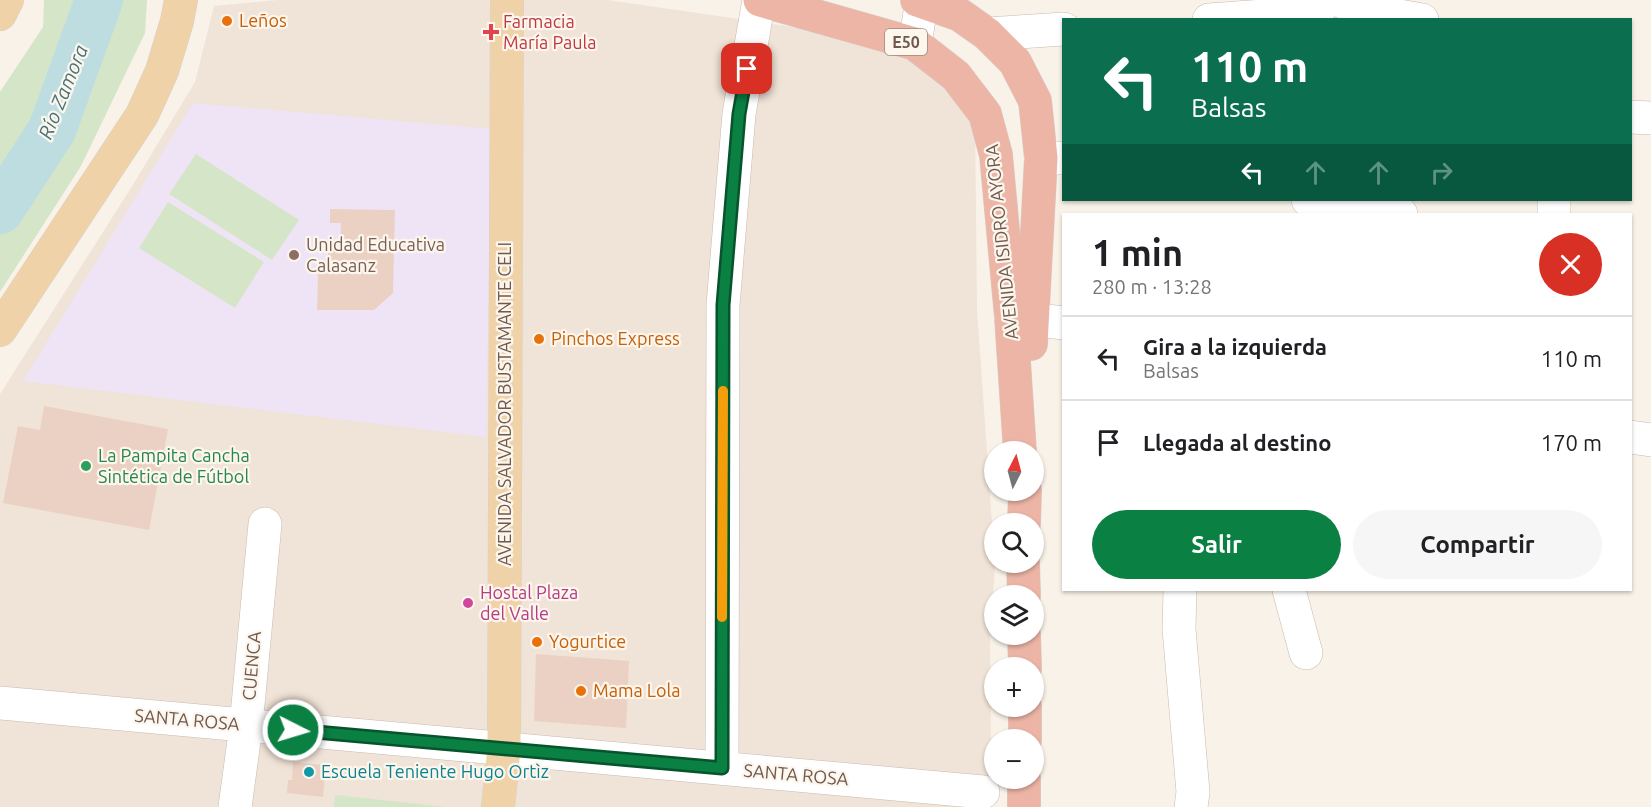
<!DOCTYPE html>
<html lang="es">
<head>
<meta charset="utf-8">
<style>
  body { margin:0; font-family:Ubuntu,sans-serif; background:#f6f6f6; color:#202124; height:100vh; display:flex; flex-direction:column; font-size:22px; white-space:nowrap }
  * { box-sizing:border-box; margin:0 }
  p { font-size:20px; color:#757577 }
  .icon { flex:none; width:33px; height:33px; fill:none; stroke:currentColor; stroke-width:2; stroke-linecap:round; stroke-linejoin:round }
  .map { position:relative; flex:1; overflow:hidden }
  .panel { position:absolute; left:1062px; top:213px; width:570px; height:378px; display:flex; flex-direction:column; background:#fff; border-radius:0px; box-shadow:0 2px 4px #0004 }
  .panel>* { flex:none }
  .banner { position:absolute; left:1062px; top:18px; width:570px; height:183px; border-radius:0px; box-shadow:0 2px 4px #0004; background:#0b6e4f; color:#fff; overflow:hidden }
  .needle { width:39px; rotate:6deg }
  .buttons { position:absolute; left:984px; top:441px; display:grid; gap:12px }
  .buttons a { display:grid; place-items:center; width:60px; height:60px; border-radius:50%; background:#fff; box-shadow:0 2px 4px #0004; font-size:30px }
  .pin { position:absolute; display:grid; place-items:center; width:51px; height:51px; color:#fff; margin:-26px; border-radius:12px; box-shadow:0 3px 9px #0006 }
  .me { position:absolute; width:66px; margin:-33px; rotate:95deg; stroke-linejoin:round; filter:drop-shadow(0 0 4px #0008) }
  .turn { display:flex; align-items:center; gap:21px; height:126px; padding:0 30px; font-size:27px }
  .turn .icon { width:78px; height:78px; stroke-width:2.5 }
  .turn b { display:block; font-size:42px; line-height:51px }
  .lanes { display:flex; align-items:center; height:57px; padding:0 30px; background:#0003; justify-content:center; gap:30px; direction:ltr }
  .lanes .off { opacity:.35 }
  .round { display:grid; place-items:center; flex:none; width:63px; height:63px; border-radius:32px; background:#f6f6f6 }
  .summary { display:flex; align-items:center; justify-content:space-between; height:102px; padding:0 30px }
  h1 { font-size:36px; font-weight:700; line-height:45px }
  .primary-button { display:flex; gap:12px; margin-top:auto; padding:12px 30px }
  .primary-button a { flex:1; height:69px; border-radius:36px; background:#0b8043; color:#fff; font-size:24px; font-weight:700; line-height:69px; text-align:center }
  .primary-button a+a { background:#f6f6f6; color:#202124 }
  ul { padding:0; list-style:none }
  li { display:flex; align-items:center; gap:18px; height:84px; padding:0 30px; border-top:2px solid #e0e0e0 }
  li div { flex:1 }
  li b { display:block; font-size:22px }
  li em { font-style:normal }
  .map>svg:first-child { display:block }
</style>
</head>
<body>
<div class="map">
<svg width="1651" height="807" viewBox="0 0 1651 807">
  <rect width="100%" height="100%" fill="#f9f2e8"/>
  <polygon fill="#f0e3d7" points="278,0 608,0 854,36 909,53 947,84 975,119 977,310 995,566 990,640 991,745 990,807 0,807 0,394 131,188 195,82 214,6"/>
  <polygon fill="#efe4f6" points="193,103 491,129 486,437 23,381"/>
  <g fill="#d5e5c8">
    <polygon points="44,0 147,0 145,33 81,166 0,292 0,92 43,27"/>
    <polygon points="196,154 299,220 272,260 169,194"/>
    <polygon points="168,202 264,262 235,308 139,248"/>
    <polygon points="335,795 446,807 334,807"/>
  </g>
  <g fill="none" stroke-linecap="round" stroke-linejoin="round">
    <polyline stroke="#bedde1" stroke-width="48" points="0,210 52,130 99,0"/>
  </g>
  <g fill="#ebd1c3">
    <polygon points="330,209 395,210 393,293 374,310 317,310 318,272 328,273 328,251 340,251 341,223 330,223"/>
    <polygon points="44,406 168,429 149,530 3,503 18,426 40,430"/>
    <polygon points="536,654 629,661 626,728 534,721"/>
    <polygon points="293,762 326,765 323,797 287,793 288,780 292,780"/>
  </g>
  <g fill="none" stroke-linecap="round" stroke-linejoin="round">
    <g stroke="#cabaaf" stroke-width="34">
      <g id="minor">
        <polyline points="1337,0 1365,10 1422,20"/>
        <polyline points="1209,20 1318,12"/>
        <polyline points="987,34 1064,29"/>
        <polyline points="915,44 922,0"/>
        <polyline points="1630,117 1651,118"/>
        <polyline points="1041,158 1064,158"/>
        <polyline points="1308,200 1401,214"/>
        <polyline points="1554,214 1554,200"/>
        <polyline points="1011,317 1064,323"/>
        <polyline points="1630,437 1651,440"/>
        <polyline points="1180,590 1179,629 1193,792 1191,807"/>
        <polyline points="1289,590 1306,653"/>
        <polyline points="0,703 983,792"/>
        <polyline points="722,768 723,305 739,114 759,0"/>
        <polyline points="235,807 246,726 265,524"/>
      </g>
    </g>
    <g stroke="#d7d1ce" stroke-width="34">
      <g id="major">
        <polyline points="0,14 7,0"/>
        <polyline points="0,330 142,115 162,71 177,21 181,0"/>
        <polyline points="498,807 504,749 507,0"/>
      </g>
    </g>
    <g stroke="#d7d1ce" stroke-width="34">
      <g id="highway">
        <polyline points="760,0 915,44 956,76 985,114 996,155 1011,317 1020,452"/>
        <polyline points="917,0 960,15 987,34 1015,62 1035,101 1041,158 1031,344"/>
        <polyline points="1024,524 1025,490"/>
        <polyline points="1023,562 1024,596"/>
        <polyline points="1024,634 1025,668"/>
        <polyline points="1025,740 1025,706"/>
        <polyline points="1024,807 1024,778"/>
      </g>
    </g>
    <use href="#minor" stroke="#fff" stroke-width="33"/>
    <use href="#major" stroke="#f0d2a8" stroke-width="33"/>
    <use href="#highway" stroke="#ecb5a6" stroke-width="33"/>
  </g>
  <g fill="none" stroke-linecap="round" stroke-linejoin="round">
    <g stroke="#07532c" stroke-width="15">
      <polyline id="route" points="293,730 722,768 723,305 739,114 747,69"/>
    </g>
    <use href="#route" stroke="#0b8043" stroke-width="10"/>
    <polyline stroke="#f59e0b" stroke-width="10" points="722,617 723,391"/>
  </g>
  <g fill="#e8710a" stroke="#fdf6ed" stroke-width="2">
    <circle cx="227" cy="21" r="6"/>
    <circle cx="539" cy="339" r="6"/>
    <circle cx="537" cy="642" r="6"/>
    <circle cx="581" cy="691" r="6"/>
  </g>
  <path fill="#e0444e" stroke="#fdf6ed" stroke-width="2" d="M488 23h6v6h6v6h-6v6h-6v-6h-6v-6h6z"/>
  <circle fill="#8d6e63" stroke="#fdf6ed" stroke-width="2" cx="294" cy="255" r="6"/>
  <circle fill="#2e9e5b" stroke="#fdf6ed" stroke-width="2" cx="86" cy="466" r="6"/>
  <circle fill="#d1479c" stroke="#fdf6ed" stroke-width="2" cx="468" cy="603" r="6"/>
  <circle fill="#0f9aa8" stroke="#fdf6ed" stroke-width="2" cx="309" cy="772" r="6"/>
  <g text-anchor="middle" stroke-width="4.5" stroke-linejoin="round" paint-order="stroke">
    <rect fill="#fdf6ed" stroke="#9a887e" stroke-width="1.5" x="885" y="29" width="42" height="26" rx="4.5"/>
    <g font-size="16" font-weight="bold" fill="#70594f">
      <text x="906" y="48">E50</text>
    </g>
    <g font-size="18" fill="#c56008" stroke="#fdf6ed" text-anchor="start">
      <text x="239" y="27">Leños</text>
      <text x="551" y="345">Pinchos Express</text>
      <text x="549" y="648">Yogurtice</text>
      <text x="593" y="697">Mama Lola</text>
    </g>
    <g font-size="18" fill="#be3a42" stroke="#fdf6ed" text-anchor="start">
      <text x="503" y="28">Farmacia<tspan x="503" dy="21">María Paula</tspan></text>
    </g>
    <g font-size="18" fill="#70594f" stroke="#fdf6ed">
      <text transform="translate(1002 242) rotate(-96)" y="6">AVENIDA ISIDRO AYORA</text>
      <text transform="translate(505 404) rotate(-90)" y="6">AVENIDA SALVADOR BUSTAMANTE CELI</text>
      <text transform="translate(252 666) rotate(-85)" y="6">CUENCA</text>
      <text transform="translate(187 720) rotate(5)" y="6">SANTA ROSA</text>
      <text transform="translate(796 775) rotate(5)" y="6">SANTA ROSA</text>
    </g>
    <g font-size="18" fill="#785e54" stroke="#fdf6ed" text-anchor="start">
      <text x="306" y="251">Unidad Educativa<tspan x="306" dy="21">Calasanz</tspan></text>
    </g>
    <g font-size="18" fill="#27864d" stroke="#fdf6ed" text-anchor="start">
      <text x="98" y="462">La Pampita Cancha<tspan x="98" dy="21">Sintética de Fútbol</tspan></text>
    </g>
    <g font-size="18" fill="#b23c85" stroke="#fdf6ed" text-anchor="start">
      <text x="480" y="599">Hostal Plaza<tspan x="480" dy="21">del Valle</tspan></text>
    </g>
    <g font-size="18" fill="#0d838f" stroke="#fdf6ed" text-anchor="start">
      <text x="321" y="778">Escuela Teniente Hugo Ortìz</text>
    </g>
    <g font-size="20" font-style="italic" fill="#48737a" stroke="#fdf6ed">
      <text transform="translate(63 92) rotate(-68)" y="7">Río Zamora</text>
    </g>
  </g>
</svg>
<div class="buttons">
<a><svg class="needle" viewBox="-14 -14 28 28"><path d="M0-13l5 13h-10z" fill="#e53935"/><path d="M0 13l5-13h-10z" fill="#757577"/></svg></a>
<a><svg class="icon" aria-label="search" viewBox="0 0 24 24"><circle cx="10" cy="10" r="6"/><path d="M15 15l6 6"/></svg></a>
<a><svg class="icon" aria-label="layers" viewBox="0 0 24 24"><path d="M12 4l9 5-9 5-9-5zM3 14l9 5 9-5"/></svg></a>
<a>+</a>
<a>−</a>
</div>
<div class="pin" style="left:747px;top:69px;background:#d93025"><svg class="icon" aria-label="arrive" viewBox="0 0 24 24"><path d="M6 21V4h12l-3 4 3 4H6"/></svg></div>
<svg class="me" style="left:293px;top:730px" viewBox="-20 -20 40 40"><circle r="17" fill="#0b8043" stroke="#fff" stroke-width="3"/><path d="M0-11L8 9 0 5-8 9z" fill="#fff"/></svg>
<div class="banner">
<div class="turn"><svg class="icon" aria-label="left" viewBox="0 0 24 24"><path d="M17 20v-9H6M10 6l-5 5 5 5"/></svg><div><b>110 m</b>Balsas</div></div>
<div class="lanes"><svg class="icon" aria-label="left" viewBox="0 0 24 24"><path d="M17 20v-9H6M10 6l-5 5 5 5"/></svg><svg class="icon off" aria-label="ahead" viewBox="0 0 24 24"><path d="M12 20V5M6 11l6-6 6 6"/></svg><svg class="icon off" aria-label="ahead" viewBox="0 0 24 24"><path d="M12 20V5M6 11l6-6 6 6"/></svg><svg class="icon off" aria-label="right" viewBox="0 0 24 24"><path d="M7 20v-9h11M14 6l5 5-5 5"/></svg></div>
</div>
<section class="panel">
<div class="summary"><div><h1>1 min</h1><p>280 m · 13:28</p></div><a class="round" style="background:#d93025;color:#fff"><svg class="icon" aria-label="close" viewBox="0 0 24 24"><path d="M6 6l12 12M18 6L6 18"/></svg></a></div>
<ul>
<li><svg class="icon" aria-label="left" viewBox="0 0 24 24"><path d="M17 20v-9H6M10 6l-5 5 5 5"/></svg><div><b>Gira a la izquierda</b><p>Balsas</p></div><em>110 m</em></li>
<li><svg class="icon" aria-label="arrive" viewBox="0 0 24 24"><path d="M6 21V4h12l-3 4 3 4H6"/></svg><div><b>Llegada al destino</b></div><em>170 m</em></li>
</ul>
<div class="primary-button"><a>Salir</a><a>Compartir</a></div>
</section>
</div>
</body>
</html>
